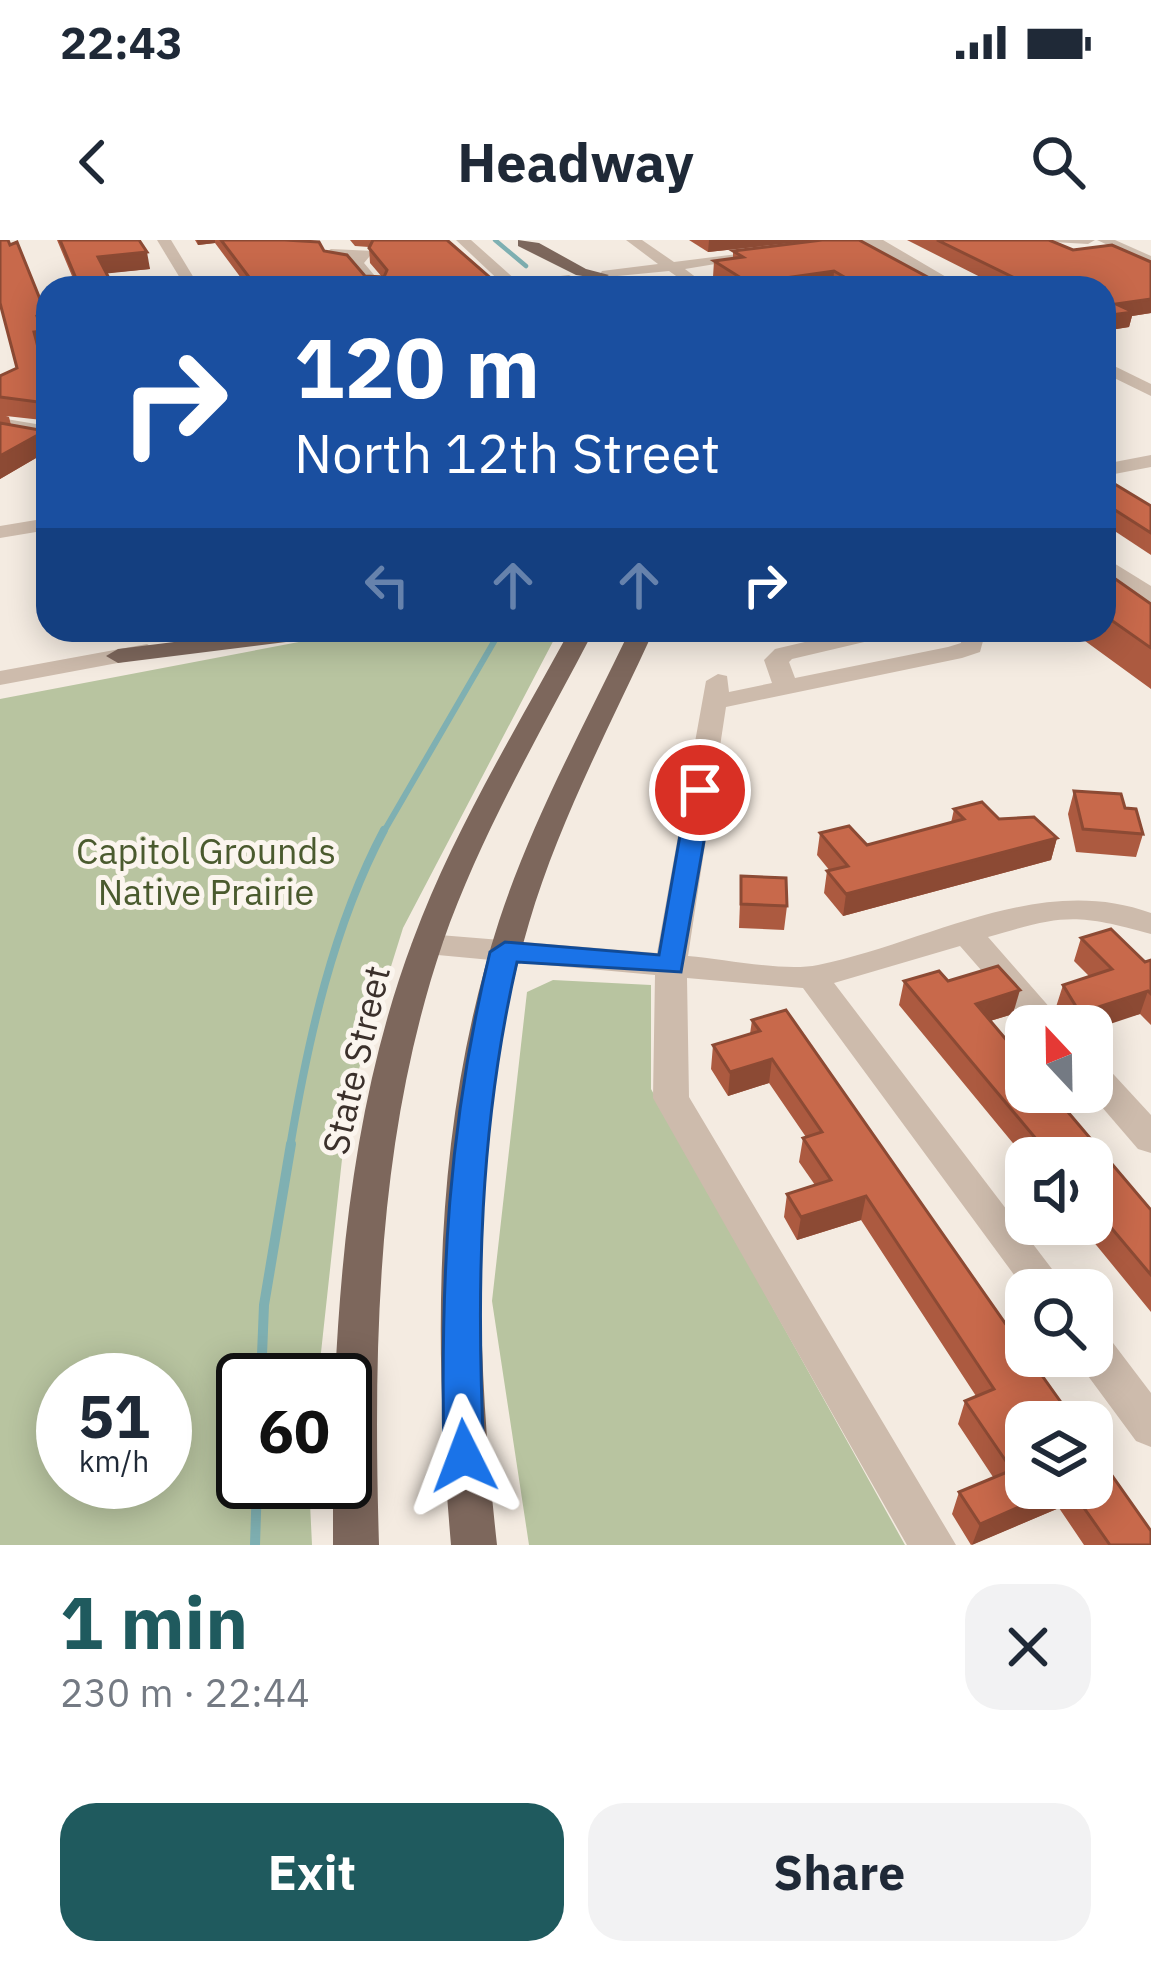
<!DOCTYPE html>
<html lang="en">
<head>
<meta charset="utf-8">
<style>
  body { margin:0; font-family:"IBM Plex Sans",sans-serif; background:#f2f2f3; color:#1f2937; height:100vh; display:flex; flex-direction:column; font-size:45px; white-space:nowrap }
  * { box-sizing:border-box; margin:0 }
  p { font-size:39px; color:#747a83 }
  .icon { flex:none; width:66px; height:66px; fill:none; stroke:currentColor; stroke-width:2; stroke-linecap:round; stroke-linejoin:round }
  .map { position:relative; height:1305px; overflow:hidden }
  .drawer { display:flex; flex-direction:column; background:#fff; flex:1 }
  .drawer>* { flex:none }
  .guide { position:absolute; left:36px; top:36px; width:1080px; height:366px; border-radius:36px; box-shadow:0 6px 30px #0003; background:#1a4fa0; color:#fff; overflow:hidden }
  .needle { width:78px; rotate:338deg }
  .buttons { position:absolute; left:1005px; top:765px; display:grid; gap:24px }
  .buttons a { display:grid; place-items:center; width:108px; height:108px; border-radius:24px; background:#fff; box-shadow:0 6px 30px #0003; font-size:60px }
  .speed { position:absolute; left:36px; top:1113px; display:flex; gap:24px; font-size:60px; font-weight:700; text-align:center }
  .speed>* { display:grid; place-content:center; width:156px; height:156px; border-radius:50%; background:#fff; box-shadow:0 6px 30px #0003; line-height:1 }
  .speed small { font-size:30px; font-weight:400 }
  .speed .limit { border:6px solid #111; border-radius:18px; background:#fff; color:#111 }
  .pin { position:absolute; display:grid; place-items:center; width:102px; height:102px; color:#fff; margin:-51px; border:6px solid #fff; border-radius:50%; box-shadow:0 3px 12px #0007 }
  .me { position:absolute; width:132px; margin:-66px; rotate:357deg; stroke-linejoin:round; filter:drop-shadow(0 0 9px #0008) }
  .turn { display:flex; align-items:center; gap:42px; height:252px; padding:0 60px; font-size:54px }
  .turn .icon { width:156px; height:156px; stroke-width:2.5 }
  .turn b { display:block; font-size:84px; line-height:102px }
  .lanes { display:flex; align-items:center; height:114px; padding:0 60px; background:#0003; justify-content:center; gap:60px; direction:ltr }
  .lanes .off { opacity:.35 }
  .round { display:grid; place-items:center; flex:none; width:126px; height:126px; border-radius:36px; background:#f2f2f3 }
  .headline { display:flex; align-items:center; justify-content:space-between; height:204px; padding:0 60px }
  h1 { font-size:72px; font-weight:700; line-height:90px; color:#1f5a5e }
  .primary-button { display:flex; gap:24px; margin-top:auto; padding:24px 60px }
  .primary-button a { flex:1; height:138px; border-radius:36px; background:#1f5a5e; color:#fff; font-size:48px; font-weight:700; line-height:138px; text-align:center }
  .primary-button a+a { background:#f2f2f3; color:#1f2937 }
  .status { display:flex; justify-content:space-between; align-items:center; height:84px; padding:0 60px; background:#fff; direction:ltr }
  .status svg { height:33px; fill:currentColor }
  header { display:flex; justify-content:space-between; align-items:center; height:156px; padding:0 60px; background:#fff; font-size:54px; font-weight:700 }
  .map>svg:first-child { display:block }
</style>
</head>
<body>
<div class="status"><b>22:43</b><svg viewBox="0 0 49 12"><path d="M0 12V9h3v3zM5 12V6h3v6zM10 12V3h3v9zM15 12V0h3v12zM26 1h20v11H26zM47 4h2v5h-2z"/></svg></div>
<header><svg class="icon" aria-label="back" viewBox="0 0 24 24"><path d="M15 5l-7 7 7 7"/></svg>Headway<svg class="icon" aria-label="search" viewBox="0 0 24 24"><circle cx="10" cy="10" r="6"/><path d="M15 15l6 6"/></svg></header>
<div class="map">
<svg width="1151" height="1305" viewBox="0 0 1151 1305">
  <rect width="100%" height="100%" fill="#f4ebe1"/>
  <g fill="#b8c4a0" fill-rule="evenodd">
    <path d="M362,390h197l-156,298 -55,176 -30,276h-75v102h66l3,63h-312v-846zM63,1140h102v102h-102z"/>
    <polygon points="553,740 651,745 651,849 905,1305 529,1305 492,1061 527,752"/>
  </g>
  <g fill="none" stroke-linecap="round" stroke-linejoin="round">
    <polyline stroke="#7fb0b2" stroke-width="4.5" points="495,0 526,26"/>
    <polyline stroke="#7fb0b2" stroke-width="6" points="383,593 499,393"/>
    <path stroke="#7fb0b2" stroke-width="8" d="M290,907c18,-107 43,-221 94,-317"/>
    <g stroke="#7fb0b2" stroke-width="10">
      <polyline points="261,1140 264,1065 291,904"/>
      <polyline points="255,1305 257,1242"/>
    </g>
    <g fill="#cdbbac" fill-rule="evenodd">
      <polygon points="157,0 171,0 200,48 186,48"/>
      <polygon points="456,0 471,0 517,41 569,35 576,39 507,48"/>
      <polygon points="626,0 642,0 674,22 769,10 776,14 685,29 710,48 693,48 669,31 597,38 602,31 658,24"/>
      <path d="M844,0h39l82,48c-37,0 -61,-30 -95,-41 -18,-5 -38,9 -55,0z"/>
      <polygon points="1019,0 1095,0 1088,4"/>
      <polygon points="1097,0 1115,0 1151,16 1151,25"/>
      <polygon points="331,9 374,11 364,23 385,48 370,48 351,26 326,21 324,13"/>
      <polygon points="1104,121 1151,144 1151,156 1104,133"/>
      <polygon points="0,178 48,186 48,198 0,188"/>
      <polygon points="1151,215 1151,227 1104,236 1104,224"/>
      <polygon points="48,278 48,290 0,298 0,286"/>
      <polygon points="1104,317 1151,346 1151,363 1104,334"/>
      <polygon points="222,390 271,390 267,395 201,408 189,401"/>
      <path d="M856,390h42l-4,5 -102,24 -3,3 6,16 153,-31 13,-4 1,-13h24l-6,22 -18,6 -236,49 -38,249c37,3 96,16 130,9 109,-22 221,-93 333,-52v21c-76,-21 -88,-19 -163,3l78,89h-36l-70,-80 -126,37 234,307 -42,1 -223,-303 -116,-10 2,119 267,448h-49l-254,-447 2,-123 -228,-21 -16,-10 16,-10 230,19 49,-272 12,-7 9,2 2,16 43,-9 -8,-23 11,-11z"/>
      <polygon points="147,404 159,411 155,416 0,445 0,431"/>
      <polygon points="1092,820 1104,824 1151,875 1151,913 1138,909 1089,852"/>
      <polygon points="1092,1090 1107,1095 1151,1153 1151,1207 1136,1201 1077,1121 1075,1116 1092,1116"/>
    </g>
    <g fill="#7d675c" fill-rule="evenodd">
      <polygon points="518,0 539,3 586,29 609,35 602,39 576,35 518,6"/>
      <polygon points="269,390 338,390 326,397 118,423 106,416 118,409"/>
      <path d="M570,390h24c-53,102 -113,203 -151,312 -66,194 -70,400 -64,603h-46v-63h12v-102h-10c7,-150 25,-299 78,-440 40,-108 102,-209 157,-310z"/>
      <path d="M630,390h24c-44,96 -95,191 -125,293 -60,203 -55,413 -32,622h-46c-18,-210 -18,-421 48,-624 33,-101 85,-195 131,-291z"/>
    </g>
  </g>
  <g fill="#ac5a40">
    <polygon points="57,0 139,0 150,29 106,33 114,48 77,48"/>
    <polygon points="195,0 285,0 324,11 365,36 382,37 370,23 369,7 355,6 350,0 447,0 502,48 225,48 224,40 241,38 215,3 198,5"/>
    <polygon points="689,0 818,0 708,12"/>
    <polygon points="907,0 1049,0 1073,10 1112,5 1151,22 1151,73 1132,76 1129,87 1104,91 1104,48 1002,48"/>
    <polygon points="733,11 948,48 730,48 713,37 714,21 733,18"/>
    <polygon points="46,74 48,92 42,92 46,108 38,109 46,138 48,138 48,177 42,180 6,176 9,177 11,185 48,205 48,211 0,239 0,136 16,128"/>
    <polygon points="1104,241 1151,266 1151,315 1104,284"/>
    <polygon points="1104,331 1151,364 1151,449 1070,390 1104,390"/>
    <polygon points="1074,551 1125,568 1143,594 1136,617 1076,612 1068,574"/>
    <polygon points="954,569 999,579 1057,598 1051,620 843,676 824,653 827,631 830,631 817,615 820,593 867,605 951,583"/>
    <polygon points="741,636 787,666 784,690 739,688"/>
    <polygon points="1081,698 1145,722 1151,720 1151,785 1140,774 1092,786 1067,786 1056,767 1063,745 1089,736 1074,721"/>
    <polygon points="904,741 948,741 1013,774 990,781 1151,970 1151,1072 1079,984 1092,984 1092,918 1026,919 899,765"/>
    <polygon points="752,780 1026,1113 1026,1248 1092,1248 1151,1305 1084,1305 1059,1268 971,1305 952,1274 959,1252 993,1237 958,1184 965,1161 976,1156 861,980 797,1000 784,977 787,954 815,945 799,922 803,898 806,897 769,843 728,856 711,829 713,805 750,794"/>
  </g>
  <g fill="#8c4a34">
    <polygon points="197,0 215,0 215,3 198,5"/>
    <polygon points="709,0 818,0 708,12"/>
    <polygon points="147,12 150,29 102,34 98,17"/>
    <polygon points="834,31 833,48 748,48 749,43"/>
    <polygon points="1151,59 1151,73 1132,76 1129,87 1104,91 1104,76 1116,64"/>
    <polygon points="46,74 48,92 42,92 46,108 38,109 34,92 37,76"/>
    <polygon points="48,156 48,177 42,180 38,162"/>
    <polygon points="45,191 48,211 0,239 0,216"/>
    <polygon points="1057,598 1051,620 843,676 846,654"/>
    <polygon points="1020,750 1013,774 970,787 976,764"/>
    <polygon points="1148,751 1140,774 1092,790 1092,786 1076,786 1080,773"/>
    <polygon points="772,819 769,843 728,856 730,832"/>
    <polygon points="866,956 861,980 797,1000 801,977"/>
    <polygon points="1062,1248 1067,1248 1059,1268 972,1305 980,1284"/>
  </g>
  <g fill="#c8694b" stroke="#8c4a34" stroke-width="3">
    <polygon points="0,0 8,0 10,5 17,2 46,74 37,76 42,91 34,92 46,138 48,138 48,156 38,162 0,157 0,136 17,128 0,63"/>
    <polygon points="60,0 139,0 147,12 98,17 114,48 80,48"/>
    <polygon points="221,0 285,0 319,2 324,11 347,15 365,36 384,37 387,30 369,8 373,0 447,0 502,48 230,48 224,40 249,37"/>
    <polygon points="822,0 859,0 948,48 863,48 834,31 749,43 714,21 743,17 733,11"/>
    <polygon points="937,0 1049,0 1073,10 1112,5 1151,22 1151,59 1116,64 1133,72 1104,76 1104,48 1035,48"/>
    <polygon points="0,183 45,191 0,216"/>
    <polygon points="1108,240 1151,266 1151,293 1104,263 1104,241"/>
    <polygon points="1104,331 1151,364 1151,408 1104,375"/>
    <polygon points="1074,551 1121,554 1125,568 1136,569 1143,594 1083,589"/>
    <polygon points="982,562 999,579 1034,577 1057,598 846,654 827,631 848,626 820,593 849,586 867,605 964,579 954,569"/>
    <polygon points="741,636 786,638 787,666 741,664"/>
    <polygon points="1111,689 1145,722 1151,720 1151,754 1148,751 1080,773 1063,745 1112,729 1081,698"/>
    <polygon points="998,726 1020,750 976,764 1026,823 1026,852 1051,852 1151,970 1151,1035 1092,965 1092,918 1052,918 904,741 939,731 948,741"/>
    <polygon points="786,770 1026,1113 1026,1116 1028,1116 1075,1182 1026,1182 1026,1248 1062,1248 980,1284 959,1252 1012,1230 965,1161 994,1149 866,956 801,977 787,954 831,940 803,898 822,892 772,819 730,832 713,805 760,791 752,780"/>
    <polygon points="1092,1207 1151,1291 1151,1305 1110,1305 1070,1248 1092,1248"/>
  </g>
  <path fill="#1a73e8" stroke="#114b97" stroke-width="3" d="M700,542l13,8 -32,182 -164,-10c-38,165 -41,326 -33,494l-5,14 -15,5 -14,-5 -6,-14c-4,-176 4,-332 46,-504l15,-10 154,13 29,-165z"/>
  <g text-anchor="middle" stroke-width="10" stroke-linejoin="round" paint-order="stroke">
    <g font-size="36" fill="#4a5a2e" stroke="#fbf5ee">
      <text x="206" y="624">Capitol Grounds<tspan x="206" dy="41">Native Prairie</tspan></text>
    </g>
    <g font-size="36" fill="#3b302b" stroke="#fbf5ee">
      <text transform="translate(356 820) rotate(-77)" y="13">State Street</text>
    </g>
  </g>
</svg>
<div class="buttons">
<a><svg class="needle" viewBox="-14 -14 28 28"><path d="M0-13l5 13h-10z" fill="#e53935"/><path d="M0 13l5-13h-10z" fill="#747a83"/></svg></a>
<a><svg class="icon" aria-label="sound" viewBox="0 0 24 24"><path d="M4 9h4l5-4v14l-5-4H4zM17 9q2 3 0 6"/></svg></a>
<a><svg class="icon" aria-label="search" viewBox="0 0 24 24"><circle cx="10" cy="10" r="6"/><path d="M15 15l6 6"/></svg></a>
<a><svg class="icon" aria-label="layers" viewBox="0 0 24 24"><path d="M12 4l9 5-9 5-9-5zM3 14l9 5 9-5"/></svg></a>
</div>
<div class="speed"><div>51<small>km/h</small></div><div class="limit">60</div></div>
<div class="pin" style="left:700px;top:550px;background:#d93025"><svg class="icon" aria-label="arrive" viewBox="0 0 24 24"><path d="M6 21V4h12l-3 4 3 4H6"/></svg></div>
<svg class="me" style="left:464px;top:1216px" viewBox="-20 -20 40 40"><path d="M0-17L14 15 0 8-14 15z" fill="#1a73e8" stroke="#fff" stroke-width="4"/></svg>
<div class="guide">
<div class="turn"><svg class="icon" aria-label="right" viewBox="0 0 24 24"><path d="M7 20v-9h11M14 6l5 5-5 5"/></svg><div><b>120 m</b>North 12th Street</div></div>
<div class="lanes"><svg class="icon off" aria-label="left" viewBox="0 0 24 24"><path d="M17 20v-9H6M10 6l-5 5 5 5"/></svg><svg class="icon off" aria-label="ahead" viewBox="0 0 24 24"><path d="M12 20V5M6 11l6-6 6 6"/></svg><svg class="icon off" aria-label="ahead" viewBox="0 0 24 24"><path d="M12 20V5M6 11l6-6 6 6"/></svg><svg class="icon" aria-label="right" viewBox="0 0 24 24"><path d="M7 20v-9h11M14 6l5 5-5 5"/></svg></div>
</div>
</div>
<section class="drawer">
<div class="headline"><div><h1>1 min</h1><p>230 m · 22:44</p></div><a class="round"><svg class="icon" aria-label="close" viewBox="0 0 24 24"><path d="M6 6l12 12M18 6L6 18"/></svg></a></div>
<div class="primary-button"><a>Exit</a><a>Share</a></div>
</section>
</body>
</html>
